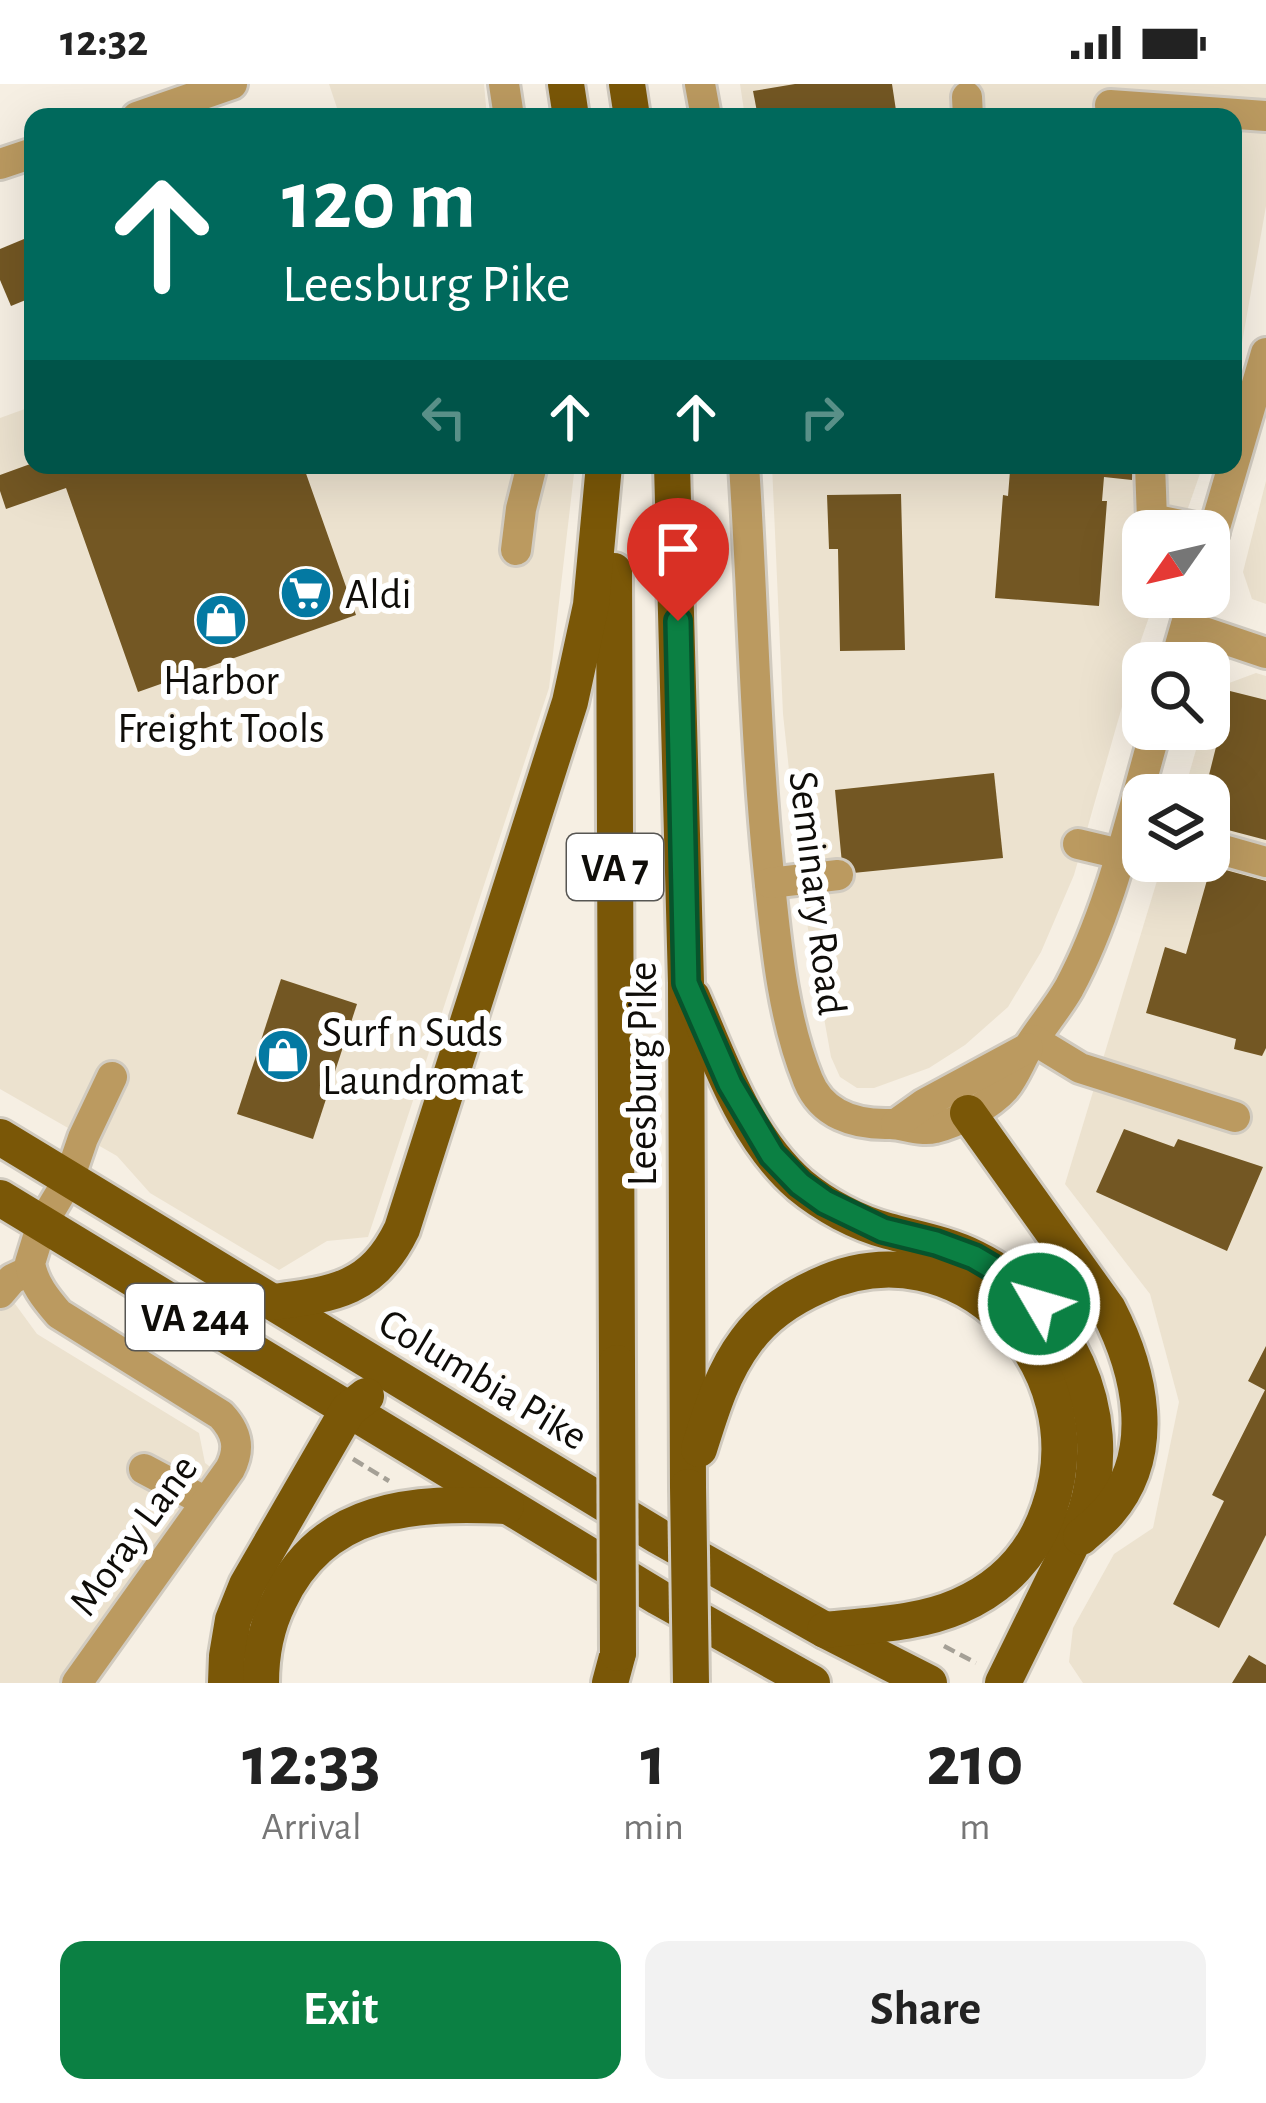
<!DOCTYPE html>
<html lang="en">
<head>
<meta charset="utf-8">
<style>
  body { margin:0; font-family:"Alegreya Sans",sans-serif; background:#f2f2f2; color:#222; height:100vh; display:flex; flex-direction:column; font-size:45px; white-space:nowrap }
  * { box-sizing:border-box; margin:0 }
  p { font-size:39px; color:#767676 }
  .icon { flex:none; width:66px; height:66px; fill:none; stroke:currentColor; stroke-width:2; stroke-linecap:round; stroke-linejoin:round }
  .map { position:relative; height:1599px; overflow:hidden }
  .side { display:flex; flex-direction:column; background:#fff; flex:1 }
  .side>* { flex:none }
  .banner { position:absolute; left:24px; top:24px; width:1218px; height:366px; border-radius:24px; box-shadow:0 12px 48px #0002; background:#00695c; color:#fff; overflow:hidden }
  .needle { width:78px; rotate:236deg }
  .buttons { position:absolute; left:1122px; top:426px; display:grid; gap:24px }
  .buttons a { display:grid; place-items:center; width:108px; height:108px; border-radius:24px; background:#fff; box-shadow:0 12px 48px #0002; font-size:60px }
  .pin { position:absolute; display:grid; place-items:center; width:102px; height:102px; color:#fff; margin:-123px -51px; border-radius:50% 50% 50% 0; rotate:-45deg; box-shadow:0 0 12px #0007 }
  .pin .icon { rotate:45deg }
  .me { position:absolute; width:132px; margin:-66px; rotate:308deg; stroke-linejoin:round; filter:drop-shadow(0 0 9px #0008) }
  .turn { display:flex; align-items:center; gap:42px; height:252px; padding:0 60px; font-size:54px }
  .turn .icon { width:156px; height:156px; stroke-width:2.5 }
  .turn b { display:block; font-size:84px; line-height:102px }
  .lanes { display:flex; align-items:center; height:114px; padding:0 60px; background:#0003; justify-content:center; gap:60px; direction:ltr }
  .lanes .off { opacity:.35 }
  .eta { display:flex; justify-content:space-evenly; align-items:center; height:204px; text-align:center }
  .eta b { font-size:72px; font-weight:700; line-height:84px }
  .cta { display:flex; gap:24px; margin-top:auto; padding:24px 60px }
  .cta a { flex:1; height:138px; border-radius:24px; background:#0b8043; color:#fff; font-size:48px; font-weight:700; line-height:138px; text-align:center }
  .cta a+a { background:#f2f2f2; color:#222 }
  .status { display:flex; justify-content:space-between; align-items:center; height:84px; padding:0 60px; background:#fff; direction:ltr }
  .status svg { height:33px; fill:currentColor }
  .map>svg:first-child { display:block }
</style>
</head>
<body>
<div class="status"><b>12:32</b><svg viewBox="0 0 49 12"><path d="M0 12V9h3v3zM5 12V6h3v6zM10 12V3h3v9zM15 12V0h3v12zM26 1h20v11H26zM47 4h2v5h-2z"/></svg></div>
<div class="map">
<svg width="1266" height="1599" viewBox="0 0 1266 1599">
  <rect width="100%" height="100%" fill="#f6efe3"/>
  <g fill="#ece2cf">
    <polygon points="329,0 484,0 487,33 340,33"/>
    <polygon points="740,0 1266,0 1266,122 1238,282 1233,296 1233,33 745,33"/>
    <polygon points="33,322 33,381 575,381 549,604 368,1153 327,1157 279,1186 150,1109 117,1072 0,1005 0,334"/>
    <polygon points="772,381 1203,381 1180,447 1143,447 1143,513 1156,513 1141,556 1074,791 1041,868 1008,923 965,961 929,984 874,1004 857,1004 840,993 831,973 803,817 783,630"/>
    <polygon points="1266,397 1266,520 1252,515 1243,488"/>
    <polygon points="1256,589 1266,592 1266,1599 1083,1599 1069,1578 1073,1544 1114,1470 1153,1444 1179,1318 1150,1210 1065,1100 1163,777 1209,777 1209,711 1183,711 1202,645 1209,645 1209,619 1213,605"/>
    <polygon points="0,1207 10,1213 37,1250 199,1349 205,1379 221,1391 63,1599 0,1599"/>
  </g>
  <g fill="#735723">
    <polygon points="795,0 892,0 897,33 758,33 753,7"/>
    <polygon points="24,155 33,177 33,213 11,222 0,196 0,165"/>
    <polygon points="33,379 303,381 356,531 138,608 66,404 6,425 0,407 0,391"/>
    <polygon points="990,381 1133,381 1132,396 1104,393 1102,417 1107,417 1099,522 995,514 1003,411 1008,412 1010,387 989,385"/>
    <polygon points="901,410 905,566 840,567 838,465 829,465 827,411"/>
    <polygon points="1230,607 1266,616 1266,756 1209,741 1209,711 1204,711"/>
    <polygon points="994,689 1003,774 843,790 835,706"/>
    <polygon points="1211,782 1266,797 1266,964 1262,972 1234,965 1236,955 1146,929 1165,863 1186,870"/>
    <polygon points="281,895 357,920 313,1055 237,1030"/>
    <polygon points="1124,1045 1174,1063 1178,1055 1263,1083 1227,1167 1096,1108"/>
    <polygon points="1266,1262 1266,1451 1219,1544 1173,1520 1224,1417 1212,1411 1265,1306 1248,1297"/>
    <polygon points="1249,1571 1266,1581 1266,1599 1232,1599"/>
  </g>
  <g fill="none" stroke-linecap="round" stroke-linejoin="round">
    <g stroke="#d1cbc0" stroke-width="36">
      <g id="minor">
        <polyline points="504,0 509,33"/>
        <polyline points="700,0 706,33"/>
        <polyline points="967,13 968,33"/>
        <polyline points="1110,21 1266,32"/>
        <polyline points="137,33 232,0"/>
        <polyline points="0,80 33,69"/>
        <path d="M744,381c9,136 11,273 25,410 7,67 13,141 39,205 14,35 47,45 82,44 14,0 30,8 45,4 22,-5 55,-23 70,-40 10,-12 15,-27 23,-40 13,-21 29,-39 41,-60 43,-80 62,-173 87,-259"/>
        <polyline points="1150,381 1152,435 1214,448"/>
        <polyline points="1209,464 1266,269"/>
        <polyline points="516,466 521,425 532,381"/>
        <polyline points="1186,542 1266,569"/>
        <polyline points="1175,579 1194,513"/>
        <polyline points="1078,760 1120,770"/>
        <polyline points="1209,762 1266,778"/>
        <polyline points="770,799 838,791"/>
        <polyline points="1034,956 1080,984 1235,1033"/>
        <polyline points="896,1040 924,1020 1028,964"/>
        <polyline points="0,1209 12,1195 31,1186"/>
        <polyline points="144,1385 206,1418"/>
        <path d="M77,1599l153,-214c11,-21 7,-37 -9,-54l-162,-101c-13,-15 -26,-31 -29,-51l12,-39 27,-45 14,-41 29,-61"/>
      </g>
    </g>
    <g stroke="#d1cbc0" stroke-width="42">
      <g id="major">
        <polyline points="566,0 571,33"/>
        <polyline points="627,0 632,33"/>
        <polyline points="672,381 686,899 688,1403"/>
        <polyline points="614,487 617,1279"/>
        <path d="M692,913c28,64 53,140 108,188 24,20 57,38 88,46 29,8 59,13 87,27 92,45 142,154 111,253 -8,22 -20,44 -31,66 -17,35 -35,71 -52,106"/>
        <path d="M968,1029l140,196c32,62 51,144 0,203 -8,9 -18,17 -27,25"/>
        <polyline points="0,1053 658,1452 825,1546 929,1599"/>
        <polyline points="0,1114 658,1513 812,1599"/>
        <path d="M274,1218c61,-8 99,-13 128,-73l168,-527 21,-97 13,-140"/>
        <path d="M699,1365c12,-38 23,-76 47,-108 18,-25 45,-43 72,-55 141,-66 281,80 231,223 -15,45 -46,78 -90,97 -41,18 -89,19 -134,24"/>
        <polyline points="226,1599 227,1572 233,1536 247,1501 348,1326 366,1312"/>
        <path d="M261,1599c0,-29 5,-56 18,-82 44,-95 135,-99 227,-95"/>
        <polyline points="610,1599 618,1569"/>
      </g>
    </g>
    <g stroke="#a5a096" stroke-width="4.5" stroke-dasharray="12 6" stroke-linecap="butt">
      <polyline points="353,1375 389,1397"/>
      <polyline points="944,1562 976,1579"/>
    </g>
    <use href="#minor" stroke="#bb9a60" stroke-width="30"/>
    <use href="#major" stroke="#7a5707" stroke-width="36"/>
    <g stroke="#d1cbc0" stroke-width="42" stroke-linecap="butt">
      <g id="major-bridge">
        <polyline points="617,1279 618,1569"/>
        <polyline points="688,1403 691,1599"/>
      </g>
    </g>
    <use href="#major-bridge" stroke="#7a5707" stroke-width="36"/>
  </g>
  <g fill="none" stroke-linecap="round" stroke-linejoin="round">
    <g stroke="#07532c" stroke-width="30">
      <polyline id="route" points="678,537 686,899 730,1000 772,1071 800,1100 825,1118 883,1146 936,1159 974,1173 1008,1193 1039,1220"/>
    </g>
    <use href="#route" stroke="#0b8043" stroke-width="21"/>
  </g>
  <defs>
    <g id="supermarket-disc" transform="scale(2.7)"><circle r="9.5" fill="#0479a2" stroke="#fff"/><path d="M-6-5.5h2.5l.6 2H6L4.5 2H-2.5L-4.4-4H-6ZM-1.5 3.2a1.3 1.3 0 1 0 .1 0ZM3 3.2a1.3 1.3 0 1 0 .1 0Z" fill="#fff"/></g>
    <g id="shop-disc" transform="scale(2.7)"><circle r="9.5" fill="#0479a2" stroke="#fff"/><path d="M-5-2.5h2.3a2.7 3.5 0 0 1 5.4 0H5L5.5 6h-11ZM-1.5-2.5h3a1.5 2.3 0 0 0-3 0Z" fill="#fff"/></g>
  </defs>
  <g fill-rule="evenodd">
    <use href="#supermarket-disc" x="306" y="509"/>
    <use href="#shop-disc" x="221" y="536"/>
    <use href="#shop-disc" x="283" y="971"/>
  </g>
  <g text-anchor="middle" stroke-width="12" stroke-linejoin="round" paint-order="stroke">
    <g fill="#fff" stroke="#575653" stroke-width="3">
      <rect x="567" y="750" width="96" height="66" rx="9"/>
      <rect x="126" y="1200" width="138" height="66" rx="9"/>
    </g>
    <g font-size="39" font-weight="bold" fill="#0f0d09">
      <text x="615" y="797">VA 7</text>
      <text x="195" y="1247">VA 244</text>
    </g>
    <g font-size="42" fill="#0f0d09" stroke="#fff" text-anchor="start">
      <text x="345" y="524">Aldi</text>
      <text x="221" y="610" text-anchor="middle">Harbor<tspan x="221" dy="48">Freight Tools</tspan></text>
      <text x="322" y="962">Surf n Suds<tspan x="322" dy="48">Laundromat</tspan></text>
    </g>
    <g font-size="42" fill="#0f0d09" stroke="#fff">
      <text transform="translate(819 809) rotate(83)" y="15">Seminary Road</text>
      <text transform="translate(641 990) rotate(-90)" y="15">Leesburg Pike</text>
      <text transform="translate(484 1294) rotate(31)" y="15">Columbia Pike</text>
      <text transform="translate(132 1450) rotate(-54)" y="15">Moray Lane</text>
    </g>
  </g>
</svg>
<div class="buttons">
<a><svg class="needle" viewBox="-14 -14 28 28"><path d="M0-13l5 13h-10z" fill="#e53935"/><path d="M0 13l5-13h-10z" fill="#767676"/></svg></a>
<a><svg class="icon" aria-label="search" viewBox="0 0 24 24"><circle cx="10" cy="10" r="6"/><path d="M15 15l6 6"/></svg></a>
<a><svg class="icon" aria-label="layers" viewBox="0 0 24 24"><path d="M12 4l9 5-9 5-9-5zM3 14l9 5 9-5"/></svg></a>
</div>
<div class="pin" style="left:678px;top:537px;background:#d93025"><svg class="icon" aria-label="arrive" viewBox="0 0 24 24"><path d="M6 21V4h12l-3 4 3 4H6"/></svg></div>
<svg class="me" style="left:1039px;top:1220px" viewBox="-20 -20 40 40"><circle r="17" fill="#0b8043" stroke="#fff" stroke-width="3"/><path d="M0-11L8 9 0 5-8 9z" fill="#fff"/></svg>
<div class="banner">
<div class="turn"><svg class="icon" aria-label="ahead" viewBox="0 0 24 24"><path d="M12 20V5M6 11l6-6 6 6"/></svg><div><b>120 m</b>Leesburg Pike</div></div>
<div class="lanes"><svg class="icon off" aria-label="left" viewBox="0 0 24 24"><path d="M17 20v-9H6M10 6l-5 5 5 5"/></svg><svg class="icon" aria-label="ahead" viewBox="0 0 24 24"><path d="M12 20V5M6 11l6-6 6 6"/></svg><svg class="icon" aria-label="ahead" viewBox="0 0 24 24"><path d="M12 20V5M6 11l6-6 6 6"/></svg><svg class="icon off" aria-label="right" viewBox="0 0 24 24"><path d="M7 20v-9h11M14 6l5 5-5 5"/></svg></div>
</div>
</div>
<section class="side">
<div class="eta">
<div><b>12:33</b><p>Arrival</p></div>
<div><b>1</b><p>min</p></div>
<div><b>210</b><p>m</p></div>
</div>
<div class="cta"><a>Exit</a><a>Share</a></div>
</section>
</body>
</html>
